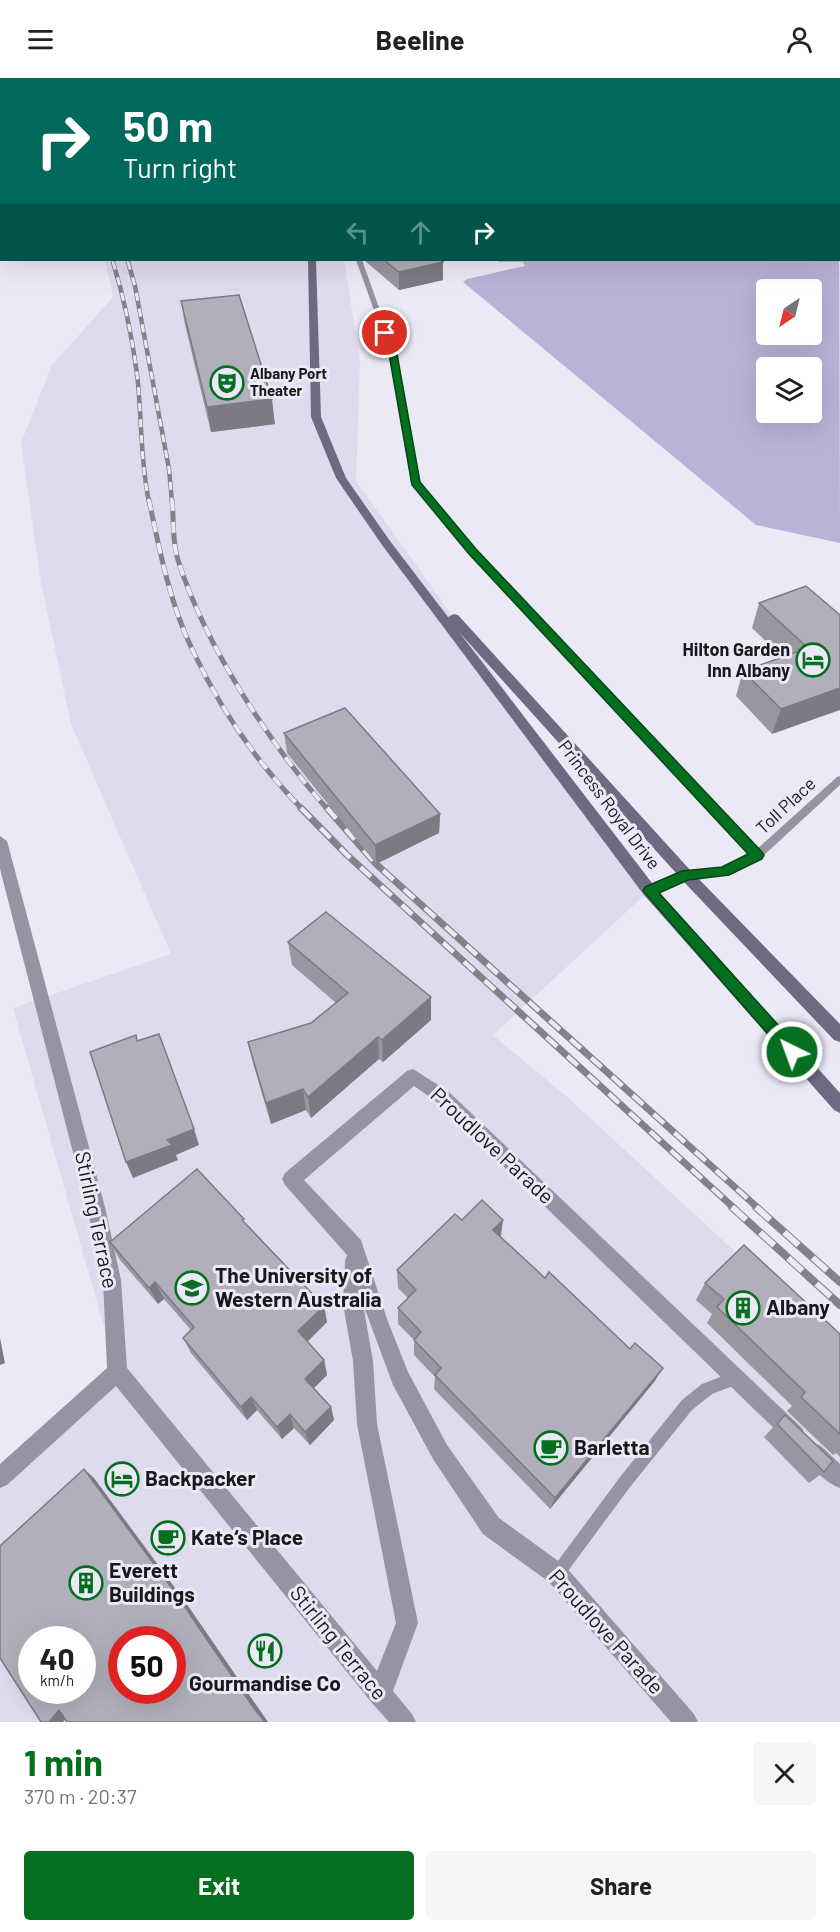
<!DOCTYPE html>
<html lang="en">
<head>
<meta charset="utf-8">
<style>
  body { margin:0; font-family:Barlow,sans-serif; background:#f6f6f6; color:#202124; height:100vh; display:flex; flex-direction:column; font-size:22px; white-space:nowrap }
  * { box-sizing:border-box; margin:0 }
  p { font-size:20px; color:#757577 }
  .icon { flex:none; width:33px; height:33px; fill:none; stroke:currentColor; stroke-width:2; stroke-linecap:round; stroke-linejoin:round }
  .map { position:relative; height:1644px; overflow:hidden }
  .drawer { display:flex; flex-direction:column; background:#fff; flex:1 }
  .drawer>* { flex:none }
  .banner { position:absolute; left:0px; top:0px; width:840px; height:183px; box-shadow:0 6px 24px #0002; background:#00695c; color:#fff; overflow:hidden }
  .needle { width:39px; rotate:215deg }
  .tools { position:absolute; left:756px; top:201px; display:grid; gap:12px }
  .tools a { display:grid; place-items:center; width:66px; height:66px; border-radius:6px; background:#fff; box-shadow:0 6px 24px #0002; font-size:30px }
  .speed { position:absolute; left:18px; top:1548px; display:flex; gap:12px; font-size:30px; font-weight:700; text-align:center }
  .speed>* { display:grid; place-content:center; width:78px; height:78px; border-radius:50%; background:#fff; box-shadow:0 6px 24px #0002; line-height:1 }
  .speed small { font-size:15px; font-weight:400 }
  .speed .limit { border:9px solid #d22; background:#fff; color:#111 }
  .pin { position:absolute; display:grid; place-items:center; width:51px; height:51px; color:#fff; margin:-26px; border:3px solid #fff; border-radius:50%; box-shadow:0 2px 6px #0007 }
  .me { position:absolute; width:66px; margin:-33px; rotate:318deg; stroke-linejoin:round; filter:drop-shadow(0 0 4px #0008) }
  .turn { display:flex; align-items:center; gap:21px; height:126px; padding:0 24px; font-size:27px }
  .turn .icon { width:78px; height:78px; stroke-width:2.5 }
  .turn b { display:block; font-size:42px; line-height:51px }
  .lanes { display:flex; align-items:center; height:57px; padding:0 24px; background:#0003; justify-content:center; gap:30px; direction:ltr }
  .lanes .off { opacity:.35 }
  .round { display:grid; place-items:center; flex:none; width:63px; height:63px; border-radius:6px; background:#f6f6f6 }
  .summary { display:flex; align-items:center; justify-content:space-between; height:102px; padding:0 24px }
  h1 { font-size:36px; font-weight:700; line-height:45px; color:#056f1f }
  .primary-button { display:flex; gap:12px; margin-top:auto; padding:12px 24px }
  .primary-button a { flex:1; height:69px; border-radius:6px; background:#056f1f; color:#fff; font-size:24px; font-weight:700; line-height:69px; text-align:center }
  .primary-button a+a { background:#f6f6f6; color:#202124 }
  header { display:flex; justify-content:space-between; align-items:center; height:78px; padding:0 24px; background:#fff; font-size:27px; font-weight:700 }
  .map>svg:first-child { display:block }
</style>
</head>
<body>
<header><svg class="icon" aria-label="menu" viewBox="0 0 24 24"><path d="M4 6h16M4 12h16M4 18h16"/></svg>Beeline<svg class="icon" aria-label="person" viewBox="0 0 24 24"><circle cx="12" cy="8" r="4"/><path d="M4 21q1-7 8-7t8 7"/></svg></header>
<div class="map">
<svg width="840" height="1644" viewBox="0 0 840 1644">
  <rect width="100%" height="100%" fill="#ebe9f6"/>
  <path fill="#dfdbef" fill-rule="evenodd" d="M105,182h239l16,101 -4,120 293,410 -156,144 72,60 275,253v374h-840v-244l117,-106 -104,-364 158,-54 -100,-230 -30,-141 -20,-140 31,-78 61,-68zM32,1562h50v50h-50zM122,1562h50v50h-50z"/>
  <g fill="#bab2d7" fill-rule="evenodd">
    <polygon points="343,0 665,0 667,1 343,1"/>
    <polygon points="681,0 840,0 840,103 838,2"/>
    <path d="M839,108l1,357 -84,-18 -293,-243 4,-3 58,-13 -2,-4h-24l-2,-2h341zM766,212h46v44h-46zM766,290h46v44h-46z"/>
  </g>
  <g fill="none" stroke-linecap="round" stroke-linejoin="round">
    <g fill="#9793a4" fill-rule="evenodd">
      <polygon points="172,0 176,0 177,2 172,2"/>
      <polygon points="356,182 362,182 396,277 419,405 476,471 757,771 837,699 840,698 840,707 761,780 724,798 686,801 682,800 681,797 682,794 722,790 750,776 470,475 411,405 390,277"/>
      <polygon points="736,1293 741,1295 743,1300 741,1305 712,1316 692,1332 630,1409 562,1501 557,1504 552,1501 549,1496 552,1491 620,1399 682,1322 702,1306"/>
    </g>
    <g fill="#9793a4" fill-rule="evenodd">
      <polygon points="43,0 54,0 40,2"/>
      <polygon points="2,6 2,11 0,11 0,7"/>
      <polygon points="0,758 7,763 105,1129 121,1202 127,1290 377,1593 396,1545 357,1346 353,1283 343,1226 345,1183 347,1177 285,1107 282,1101 285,1095 407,993 413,991 449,1014 802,1350 805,1357 802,1364 795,1367 788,1364 437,1024 414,1008 304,1102 361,1162 387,1241 408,1294 447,1367 499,1440 565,1488 694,1636 698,1644 671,1644 549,1504 483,1456 433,1381 393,1307 363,1226 373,1283 377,1346 418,1545 393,1613 412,1636 416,1644 389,1644 372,1625 116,1308 7,1407 0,1410 0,1386 107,1290 103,1202 87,1129 0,791"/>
      <path d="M814,1365l7,3 19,18v24c-14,-5 -31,-21 -36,-35l3,-7z"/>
    </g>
    <g fill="#6f6a81" fill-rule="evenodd">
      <polygon points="146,0 153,0 154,2 147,2"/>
      <path d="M308,182h8l5,157 25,61 44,63 58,76 6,-3 4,1 233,256 149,153v18l-6,-2 -150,-158 -24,11 180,200v20l-6,-3 -190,-215 -262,-350 -46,-67 -25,-61zM459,554l217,241 -24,10z"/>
    </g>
    <g stroke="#83818a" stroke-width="3">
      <g id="rail-far4">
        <polyline points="112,182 113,185"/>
        <polyline points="127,182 128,185"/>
      </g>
    </g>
    <g stroke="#83818a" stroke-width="4.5">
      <g id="rail-far3">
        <path d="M113,184c11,36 19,74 24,112 5,42 3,86 12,128"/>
        <polyline points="128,184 135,208 169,391 172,424"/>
      </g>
    </g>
    <g stroke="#83818a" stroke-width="5">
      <g id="rail-far2">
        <path d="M149,422c10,48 21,104 43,149 27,58 66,115 111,161"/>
        <path d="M172,422c2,19 0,42 6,60 27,85 91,183 150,250"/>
      </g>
    </g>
    <g stroke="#83818a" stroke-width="7">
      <g id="rail-far1">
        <polyline points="301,730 346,776 734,1130"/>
        <polyline points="327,730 376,786 758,1130"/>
      </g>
    </g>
    <g stroke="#83818a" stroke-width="8">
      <g id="rail">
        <polyline points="732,1129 840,1227"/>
        <polyline points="756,1129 840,1204"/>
      </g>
    </g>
    <use href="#rail-far4" stroke="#ebe9f6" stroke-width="2" stroke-dasharray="7" stroke-linecap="butt"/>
    <use href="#rail-far3" stroke="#ebe9f6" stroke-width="3" stroke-dasharray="8" stroke-linecap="butt"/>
    <use href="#rail-far2" stroke="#ebe9f6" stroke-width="4" stroke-dasharray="11" stroke-linecap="butt"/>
    <use href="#rail-far1" stroke="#ebe9f6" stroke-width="4.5" stroke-dasharray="14" stroke-linecap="butt"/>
    <use href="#rail" stroke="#ebe9f6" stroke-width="6" stroke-dasharray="19" stroke-linecap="butt"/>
  </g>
  <g fill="#9896a1">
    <polygon points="197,0 328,0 330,2 199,2"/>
    <polygon points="364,182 440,182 443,184 443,202 399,212"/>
    <polygon points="181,223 275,346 211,354 185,247"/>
    <polygon points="759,525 840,537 772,656 736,618 743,593 782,579 752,550"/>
    <polygon points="284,655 440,736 439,755 376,786 287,675"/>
    <polygon points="288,864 431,919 431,942 383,984 379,981 311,1040 306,1032 271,1046 253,985 248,964 311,945 336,925 292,887"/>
    <polygon points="462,1142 503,1142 501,1159 545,1200 630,1271 663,1290 654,1304 550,1431 434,1311 435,1299 414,1277 414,1262 398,1246 398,1230 408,1220 398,1210 397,1192"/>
    <polygon points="246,1146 324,1228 327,1244 307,1264 324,1282 327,1297 314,1310 331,1329 334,1342 310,1367 294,1350 282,1361 257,1332 247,1342 191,1275 183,1260 191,1252 164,1221 158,1226 120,1182 110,1164"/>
    <polygon points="705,1205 840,1256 840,1379 836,1375 833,1377 787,1333 792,1328 707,1245 712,1236 696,1222"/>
    <polygon points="785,1337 824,1394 809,1405 764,1359"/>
  </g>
  <g fill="#7c7a83">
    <polygon points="443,184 443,202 399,212 399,194"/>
    <polygon points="272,321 275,346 211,354 207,329"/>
    <polygon points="840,610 840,632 772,656 781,631"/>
    <polygon points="440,736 439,755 376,786 375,767"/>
    <polygon points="431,919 431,942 383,984 382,962"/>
    <polygon points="378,959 379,981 311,1040 308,1019"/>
    <polygon points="303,1011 306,1032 271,1046 266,1025"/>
    <polygon points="194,1051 199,1067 176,1077 178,1082 133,1100 126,1084 167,1062"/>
    <polygon points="503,1142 500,1160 493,1152"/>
    <polygon points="155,1204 164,1221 158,1226 149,1210"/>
    <polygon points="324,1228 327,1244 302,1269 298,1253"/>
    <polygon points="0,1260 5,1285 0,1287"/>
    <polygon points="324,1282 327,1297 309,1315 305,1301"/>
    <polygon points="663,1290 654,1304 550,1431 555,1420"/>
    <polygon points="251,1319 257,1332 247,1342 241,1329"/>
    <polygon points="331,1329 334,1342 310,1367 305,1354"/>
    <polygon points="290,1336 294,1350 282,1361 277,1349"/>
    <polygon points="84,1391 94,1400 184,1522 259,1631 268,1644 265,1644 253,1629"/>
    <polygon points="59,1632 71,1635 63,1644 49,1644"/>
  </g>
  <g fill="#b1afbb" stroke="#7c7a83" stroke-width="1.5" fill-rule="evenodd">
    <polygon points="215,0 328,0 330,2 217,2"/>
    <polygon points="384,182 440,182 443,184 399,194"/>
    <polygon points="239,217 272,321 207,329 181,223"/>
    <polygon points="806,508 840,537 840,610 781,631 743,593 808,570 759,525"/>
    <polygon points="345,630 440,736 375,767 284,655"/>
    <polygon points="326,834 431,919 382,962 378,959 308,1019 303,1011 266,1025 248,964 311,945 348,915 288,864"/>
    <polygon points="159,956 194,1051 167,1062 172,1067 126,1084 90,974 136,957 137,963"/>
    <polygon points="197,1091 244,1141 242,1142 324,1228 298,1253 324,1282 305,1301 331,1329 305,1354 290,1336 277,1349 251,1319 241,1329 183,1260 194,1249 155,1204 149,1210 110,1164"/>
    <polygon points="482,1122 503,1142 493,1152 545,1200 549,1194 630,1271 635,1265 663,1290 555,1420 435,1297 441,1290 414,1262 421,1254 398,1230 416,1212 397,1192 455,1136 462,1142"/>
    <polygon points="744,1167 840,1256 840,1356 801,1319 805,1314 717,1229 724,1221 705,1205"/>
    <polygon points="785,1337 833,1383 824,1394 777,1346"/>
    <path d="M84,1391l92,125 77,113 12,15h-198l-8,-12 -10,12h-8l-41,-64v-112zM32,1562h50v50h-50zM122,1562h50v50h-50z"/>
  </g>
  <polygon fill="#056f1f" stroke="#034814" stroke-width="1.5" points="385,253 389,255 397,276 420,404 476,471 762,774 764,777 762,781 729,797 688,802 659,815 798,969 800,974 798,978 792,980 787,978 643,813 645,809 682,793 722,789 748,776 469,476 412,407 389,276 381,255"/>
  <defs>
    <g id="theatre-ring" transform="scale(1.725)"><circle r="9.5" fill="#ebe9f6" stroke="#056f1f" stroke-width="1.5"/><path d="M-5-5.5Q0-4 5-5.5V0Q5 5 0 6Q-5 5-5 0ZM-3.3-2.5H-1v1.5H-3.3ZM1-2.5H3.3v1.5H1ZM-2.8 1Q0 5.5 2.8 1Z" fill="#056f1f"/></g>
    <g id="hotel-ring" transform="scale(1.725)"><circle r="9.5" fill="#ebe9f6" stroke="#056f1f" stroke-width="1.5"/><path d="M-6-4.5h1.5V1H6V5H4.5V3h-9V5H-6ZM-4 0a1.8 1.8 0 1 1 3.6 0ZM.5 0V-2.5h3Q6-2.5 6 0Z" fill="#056f1f"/></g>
    <g id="university-ring" transform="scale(1.725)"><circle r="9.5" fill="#ebe9f6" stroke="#056f1f" stroke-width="1.5"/><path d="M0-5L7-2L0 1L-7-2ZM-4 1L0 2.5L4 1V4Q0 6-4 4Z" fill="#056f1f"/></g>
    <g id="building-ring" transform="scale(1.725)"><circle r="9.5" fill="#ebe9f6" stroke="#056f1f" stroke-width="1.5"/><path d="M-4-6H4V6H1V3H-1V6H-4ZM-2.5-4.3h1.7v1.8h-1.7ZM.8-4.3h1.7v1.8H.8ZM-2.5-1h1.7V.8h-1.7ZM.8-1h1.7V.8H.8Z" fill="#056f1f"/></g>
    <g id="cafe-ring" transform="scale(1.725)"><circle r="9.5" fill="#ebe9f6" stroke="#056f1f" stroke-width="1.5"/><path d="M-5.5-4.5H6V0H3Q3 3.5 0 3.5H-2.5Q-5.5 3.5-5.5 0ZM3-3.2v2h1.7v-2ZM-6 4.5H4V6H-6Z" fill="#056f1f"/></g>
    <g id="restaurant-ring" transform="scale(1.725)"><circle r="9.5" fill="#ebe9f6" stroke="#056f1f" stroke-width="1.5"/><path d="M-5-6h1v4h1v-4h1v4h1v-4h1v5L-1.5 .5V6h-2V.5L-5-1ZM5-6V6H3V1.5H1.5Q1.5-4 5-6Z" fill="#056f1f"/></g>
  </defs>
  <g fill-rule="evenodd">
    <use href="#theatre-ring" x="227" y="305"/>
    <use href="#hotel-ring" x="813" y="582"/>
    <use href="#university-ring" x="192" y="1210"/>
    <use href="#building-ring" x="743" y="1230"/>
    <use href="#cafe-ring" x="551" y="1370"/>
    <use href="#hotel-ring" x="122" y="1401"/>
    <use href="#cafe-ring" x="168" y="1460"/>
    <use href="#building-ring" x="86" y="1505"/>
    <use href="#restaurant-ring" x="265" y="1573"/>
  </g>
  <g text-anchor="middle" stroke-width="6" stroke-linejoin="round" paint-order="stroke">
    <g font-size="15" font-weight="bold" fill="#19181c" stroke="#ebe9f6" text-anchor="start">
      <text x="250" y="301">Albany Port<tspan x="250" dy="17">Theater</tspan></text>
    </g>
    <g font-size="18" font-weight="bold" fill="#19181c" stroke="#ebe9f6" text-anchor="end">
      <text x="790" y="578">Hilton Garden<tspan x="790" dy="21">Inn Albany</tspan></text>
    </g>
    <g font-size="18" fill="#19181c" stroke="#ebe9f6">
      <text transform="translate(609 727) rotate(53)" y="6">Princess Royal Drive</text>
      <text transform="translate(786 728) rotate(-43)" y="6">Toll Place</text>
    </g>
    <g font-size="21" fill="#19181c" stroke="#ebe9f6">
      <text transform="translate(492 1068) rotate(43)" y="7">Proudlove Parade</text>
      <text transform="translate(96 1142) rotate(78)" y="7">Stirling Terrace</text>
      <text transform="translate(606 1554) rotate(48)" y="7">Proudlove Parade</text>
      <text transform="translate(338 1565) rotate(51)" y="7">Stirling Terrace</text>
    </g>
    <g font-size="21" font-weight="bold" fill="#19181c" stroke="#ebe9f6" text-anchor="start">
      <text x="215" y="1205">The University of<tspan x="215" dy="24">Western Australia</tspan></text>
      <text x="766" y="1237">Albany</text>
      <text x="574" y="1377">Barletta</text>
      <text x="145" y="1408">Backpacker</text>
      <text x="191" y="1467">Kate‘s Place</text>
      <text x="109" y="1500">Everett<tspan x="109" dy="24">Buildings</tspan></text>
      <text x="265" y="1613" text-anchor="middle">Gourmandise Co</text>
    </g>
  </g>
</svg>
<div class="tools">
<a><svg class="needle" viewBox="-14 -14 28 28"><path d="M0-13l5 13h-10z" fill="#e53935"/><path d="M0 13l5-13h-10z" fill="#757577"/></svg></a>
<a><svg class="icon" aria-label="layers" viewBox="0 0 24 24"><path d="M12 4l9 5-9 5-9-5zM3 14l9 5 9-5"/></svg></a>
</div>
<div class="speed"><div>40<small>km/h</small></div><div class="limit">50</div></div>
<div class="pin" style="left:385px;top:255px;background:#d93025"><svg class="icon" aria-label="arrive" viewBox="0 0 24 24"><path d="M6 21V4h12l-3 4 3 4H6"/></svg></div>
<svg class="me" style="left:792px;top:974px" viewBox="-20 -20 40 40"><circle r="17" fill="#056f1f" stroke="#fff" stroke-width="3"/><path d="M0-11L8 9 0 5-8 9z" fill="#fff"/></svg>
<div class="banner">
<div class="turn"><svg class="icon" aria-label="right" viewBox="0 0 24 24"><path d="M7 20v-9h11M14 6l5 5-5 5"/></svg><div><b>50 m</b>Turn right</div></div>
<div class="lanes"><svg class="icon off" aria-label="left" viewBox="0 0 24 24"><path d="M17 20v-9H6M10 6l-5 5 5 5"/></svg><svg class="icon off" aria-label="ahead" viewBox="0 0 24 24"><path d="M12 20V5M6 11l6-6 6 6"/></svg><svg class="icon" aria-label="right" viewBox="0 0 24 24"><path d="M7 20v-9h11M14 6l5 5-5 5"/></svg></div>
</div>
</div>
<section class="drawer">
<div class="summary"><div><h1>1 min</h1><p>370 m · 20:37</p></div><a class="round"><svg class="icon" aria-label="close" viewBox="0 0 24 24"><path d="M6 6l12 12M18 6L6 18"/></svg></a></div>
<div class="primary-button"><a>Exit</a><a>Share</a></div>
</section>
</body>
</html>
